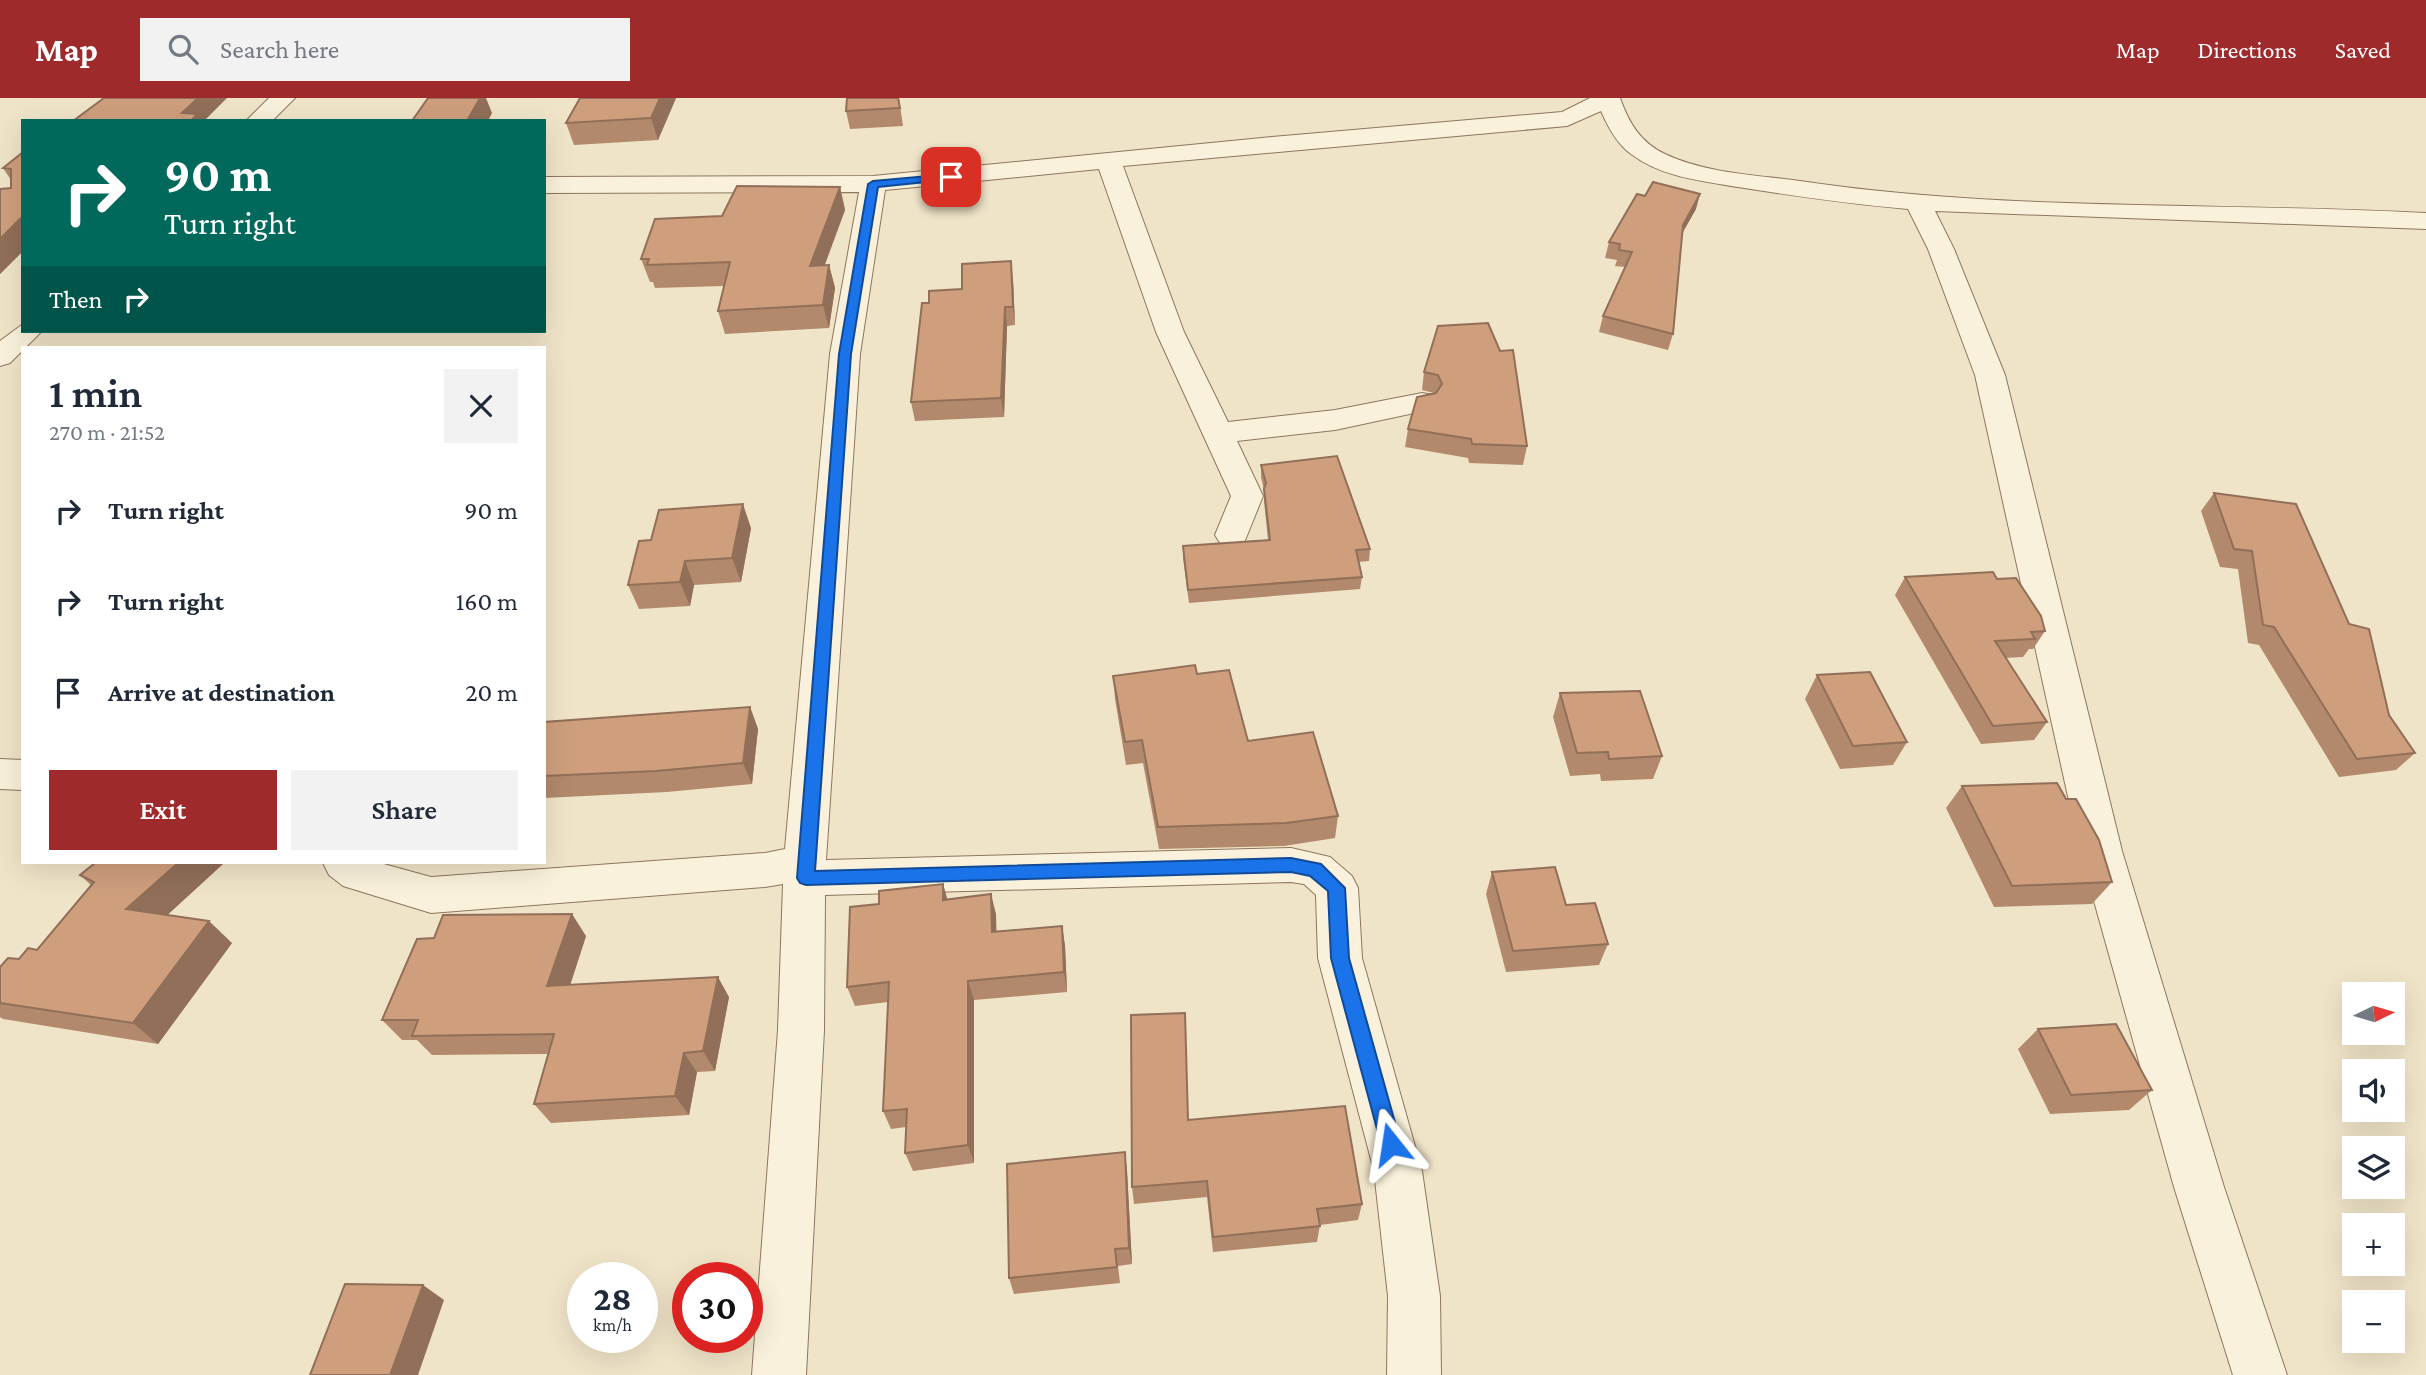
<!DOCTYPE html>
<html lang="en">
<head>
<meta charset="utf-8">
<style>
  body { margin:0; font-family:"Crimson Pro",serif; background:#f2f2f3; color:#1f2937; height:100vh; display:flex; flex-direction:column; font-size:26px; white-space:nowrap }
  * { box-sizing:border-box; margin:0 }
  p { font-size:23px; color:#747a83 }
  .icon { flex:none; width:38px; height:38px; fill:none; stroke:currentColor; stroke-width:2; stroke-linecap:round; stroke-linejoin:round }
  .map { position:relative; flex:1; overflow:hidden }
  .side { position:absolute; left:21px; top:248px; width:525px; height:518px; display:flex; flex-direction:column; background:#fff; border-radius:0px; box-shadow:0 7px 28px #0002 }
  .side>* { flex:none }
  .hud { position:absolute; left:21px; top:21px; width:525px; height:214px; border-radius:0px; box-shadow:0 7px 28px #0002; background:#00695c; color:#fff; overflow:hidden }
  .needle { width:46px; rotate:85deg }
  .controls { position:absolute; left:2342px; top:884px; display:grid; gap:14px }
  .controls a { display:grid; place-items:center; width:63px; height:63px; border-radius:0px; background:#fff; box-shadow:0 7px 28px #0002; font-size:35px }
  .speed { position:absolute; left:567px; top:1164px; display:flex; gap:14px; font-size:35px; font-weight:700; text-align:center }
  .speed>* { display:grid; place-content:center; width:91px; height:91px; border-radius:50%; background:#fff; box-shadow:0 7px 28px #0002; line-height:1 }
  .speed small { font-size:18px; font-weight:400 }
  .speed .limit { border:10px solid #d22; background:#fff; color:#111 }
  .pin { position:absolute; display:grid; place-items:center; width:60px; height:60px; color:#fff; margin:-30px; border-radius:14px; box-shadow:0 4px 10px #0006 }
  .me { position:absolute; width:77px; margin:-38px; rotate:345deg; stroke-linejoin:round; filter:drop-shadow(0 0 5px #0008) }
  .turn { display:flex; align-items:center; gap:24px; height:147px; padding:0 28px; font-size:32px }
  .turn .icon { width:91px; height:91px; stroke-width:2.5 }
  .turn b { display:block; font-size:49px; line-height:60px }
  .then { display:flex; align-items:center; height:66px; padding:0 28px; background:#0003; gap:14px; font-size:26px }
  .round { display:grid; place-items:center; flex:none; width:74px; height:74px; border-radius:0px; background:#f2f2f3 }
  .overview { display:flex; align-items:center; justify-content:space-between; height:119px; padding:0 28px }
  h1 { font-size:42px; font-weight:600; line-height:52px }
  .button { display:flex; gap:14px; margin-top:auto; padding:14px 28px }
  .button a { flex:1; height:80px; border-radius:0px; background:#9e2a2b; color:#fff; font-size:28px; font-weight:600; line-height:80px; text-align:center }
  .button a+a { background:#f2f2f3; color:#1f2937 }
  ul { padding:0; list-style:none }
  li { display:flex; align-items:center; gap:21px; height:91px; padding:0 28px }
  li div { flex:1 }
  li b { display:block; font-size:26px }
  li em { font-style:normal }
  header { display:flex; align-items:center; gap:42px; box-sizing:border-box; height:98px; padding:0 35px; background:#9e2a2b; color:#fff }
  header strong { font-size:33px }
  nav { display:flex; gap:38px; margin-inline-start:auto; font-size:24px }
  .search { width:490px; height:63px; background:#f2f2f3; display:flex; align-items:center; gap:18px; box-sizing:border-box; padding:0 24px; border-radius:0px; color:#747a83; font-size:26px }
  .map>svg:first-child { display:block }
</style>
</head>
<body>
<header>
<strong>Map</strong>
<div class="search"><svg class="icon" aria-label="search" viewBox="0 0 24 24"><circle cx="10" cy="10" r="6"/><path d="M15 15l6 6"/></svg>Search here</div>
<nav><a>Map</a><a>Directions</a><a>Saved</a></nav>
</header>
<div class="map">
<svg width="2426" height="1277" viewBox="0 0 2426 1277">
  <rect width="100%" height="100%" fill="#f0e4c8"/>
  <g fill="none" stroke-linecap="round" stroke-linejoin="round">
    <g stroke="#8d765c" stroke-width="2">
      <g id="minor">
        <polygon points="269,0 295,0 272,23 246,23"/>
        <path d="M1590,0h30c9,25 20,44 45,56 40,19 91,21 135,27 207,31 418,21 626,32v16l-491,-18 19,38 51,126 117,476 102,336 63,188h-54l-59,-188 -94,-336 -105,-476 -47,-126 -20,-40c-57,-5 -113,-13 -170,-22 -36,-6 -77,-10 -107,-33 -14,-10 -23,-27 -30,-43l-34,15 -444,40 61,166 44,90 107,-12 87,-17 11,2 4,7 -4,7 -98,21 -98,11 26,55 -19,47 -12,3 -12,-3 -5,-8 16,-39 -75,-164 -57,-163 -214,21 -25,164 -34,506 465,-12 39,9 22,19 6,12 4,70 60,213 18,125 1,79h-54l1,-79 -14,-125 -56,-213 -2,-63 -12,-11 -13,-2 -466,13 -1,135 -18,345h-54l26,-345 5,-146 -18,3 -334,26 -88,-27 -14,-11 -6,-12h57l51,14 334,-24 20,-4 45,-495 29,-162 -315,1v-16l329,-1 399,-39 290,-25z"/>
        <polygon points="23,226 23,233 42,233 10,265 0,268 0,243"/>
        <polygon points="0,661 23,662 23,692 0,691"/>
      </g>
    </g>
    <use href="#minor" fill="#faf1dc" fill-rule="evenodd"/>
  </g>
  <g fill="#b2896c">
    <polygon points="580,0 676,0 658,42 574,47 566,25"/>
    <polygon points="847,0 899,0 903,28 850,31 846,13"/>
    <polygon points="23,54 23,153 0,176 0,91 11,90 11,82 3,70"/>
    <polygon points="840,89 845,112 824,167 829,167 835,190 829,230 725,236 718,213 724,188 655,190 653,184 650,184 641,161 722,118"/>
    <polygon points="1696,111 1682,136 1673,236 1668,252 1599,234 1603,218 1625,169 1615,168 1617,162 1605,160 1609,144"/>
    <polygon points="1013,182 1015,227 1007,228 1004,319 915,323 911,304 929,205 962,191"/>
    <polygon points="1438,228 1527,348 1523,367 1469,365 1468,360 1405,349 1408,331 1434,295 1422,292 1424,274"/>
    <polygon points="1261,367 1370,451 1369,463 1358,464 1362,479 1360,491 1189,505 1183,460 1183,448 1268,442 1264,403 1264,392 1261,379"/>
    <polygon points="2214,395 2389,617 2415,655 2396,672 2339,679 2259,547 2248,545 2238,471 2220,469 2201,413"/>
    <polygon points="751,430 741,484 694,487 690,508 639,511 628,487 651,442"/>
    <polygon points="1905,479 1997,481 2045,533 2033,551 2029,551 2023,559 2005,560 2047,624 2034,642 1981,646 1895,497"/>
    <polygon points="1197,576 1248,643 1338,718 1335,740 1284,748 1159,751 1143,665 1126,667 1115,601 1113,578"/>
    <polygon points="1817,577 1907,644 1893,667 1840,671 1805,601"/>
    <polygon points="1560,595 1662,658 1653,681 1601,683 1600,676 1570,678 1553,619"/>
    <polygon points="750,609 758,631 752,686 667,694 544,700 544,624"/>
    <polygon points="1962,688 2112,784 2092,806 1994,809 1946,710"/>
    <polygon points="224,765 167,817 232,845 158,946 3,921 0,919 0,869 19,861 37,852 91,787 80,777"/>
    <polygon points="1492,774 1566,807 1608,846 1599,867 1506,874 1486,796"/>
    <polygon points="943,786 947,801 996,816 996,833 1062,828 1065,848 1067,894 974,902 974,1065 913,1073 905,1055 906,1029 891,1031 883,1013 888,904 855,908 847,889 879,806"/>
    <polygon points="586,838 570,887 729,899 715,973 697,974 689,1017 551,1025 534,1006 548,956 432,957 417,942 402,942 382,922"/>
    <polygon points="2038,931 2152,992 2129,1012 2050,1016 2018,951"/>
    <polygon points="1188,1022 1362,1106 1358,1122 1320,1127 1317,1144 1213,1154 1207,1099 1134,1106 1132,1089"/>
    <polygon points="1125,1054 1127,1073 1132,1166 1118,1168 1120,1185 1014,1196 1009,1180"/>
  </g>
  <g fill="#916f58">
    <polygon points="198,0 227,0 204,23 187,23 182,15"/>
    <polygon points="480,0 486,0 492,15 488,23 467,23"/>
    <polygon points="660,0 676,0 658,42 651,20"/>
    <polygon points="840,89 845,112 816,191 810,168"/>
    <polygon points="1700,96 1696,111 1678,142 1683,127"/>
    <polygon points="23,118 23,153 0,176 0,141"/>
    <polygon points="1011,163 1013,182 1015,227 1013,209"/>
    <polygon points="829,167 835,190 829,230 823,207"/>
    <polygon points="1005,209 1007,228 1004,319 1001,300"/>
    <polygon points="743,406 751,430 741,484 732,460"/>
    <polygon points="685,463 694,487 690,508 680,484"/>
    <polygon points="750,609 758,631 752,686 743,665"/>
    <polygon points="178,765 224,765 150,833 126,811"/>
    <polygon points="943,786 949,807 943,802"/>
    <polygon points="991,796 996,816 997,854 992,834"/>
    <polygon points="572,816 586,838 563,909 547,888"/>
    <polygon points="209,823 232,845 158,946 133,925"/>
    <polygon points="1062,828 1065,848 1067,894 1064,874"/>
    <polygon points="718,879 729,899 715,973 703,953"/>
    <polygon points="968,883 974,902 974,1065 968,1047"/>
    <polygon points="684,955 697,974 689,1017 675,998"/>
    <polygon points="1125,1054 1127,1073 1132,1166 1129,1150"/>
    <polygon points="423,1187 444,1202 418,1277 390,1277"/>
  </g>
  <g fill="#cf9f7d" stroke="#916f58" stroke-width="2">
    <polygon points="104,0 198,0 182,15 197,16 191,23 73,23"/>
    <polygon points="428,0 480,0 467,23 412,23"/>
    <polygon points="580,0 660,0 651,20 566,25"/>
    <polygon points="847,0 898,0 900,10 846,13"/>
    <polygon points="23,54 23,118 0,141 0,91 11,90 11,71 3,70"/>
    <polygon points="1653,84 1700,96 1683,127 1673,236 1603,218 1632,154 1619,152 1620,146 1609,144 1637,96 1645,98"/>
    <polygon points="737,88 840,89 810,168 829,167 823,207 718,213 730,164 647,167 649,161 641,161 655,121 722,118"/>
    <polygon points="1011,163 1013,209 1005,209 1001,300 911,304 922,205 929,205 929,193 962,191 962,166"/>
    <polygon points="1488,225 1500,253 1513,252 1527,348 1472,346 1471,341 1408,331 1417,299 1436,295 1442,286 1438,277 1424,274 1438,228"/>
    <polygon points="1337,358 1370,451 1356,452 1362,479 1188,492 1183,448 1270,442 1264,391 1266,385 1261,367"/>
    <polygon points="2214,395 2296,406 2349,526 2369,531 2389,617 2415,655 2357,661 2274,529 2263,527 2252,453 2234,451"/>
    <polygon points="743,406 732,460 685,463 680,484 628,487 639,443 651,442 659,412"/>
    <polygon points="1993,474 1997,481 2016,480 2041,518 2045,533 2031,534 2035,541 1995,543 2047,624 1993,628 1905,479"/>
    <polygon points="1195,567 1197,576 1229,572 1248,643 1313,634 1338,718 1286,725 1158,729 1142,642 1125,644 1113,578"/>
    <polygon points="1870,574 1907,644 1853,648 1817,577"/>
    <polygon points="1640,593 1662,658 1609,661 1608,654 1577,655 1560,595"/>
    <polygon points="750,609 743,665 656,673 544,678 544,624"/>
    <polygon points="2057,685 2066,701 2076,701 2099,742 2112,784 2012,788 1962,688"/>
    <polygon points="95,765 178,765 126,811 209,823 133,925 0,905 0,869 8,860 19,861 28,850 37,852 94,784 80,777"/>
    <polygon points="1555,769 1566,807 1595,805 1608,846 1513,853 1492,774"/>
    <polygon points="943,786 943,802 991,796 992,834 1062,828 1064,874 968,883 968,1047 905,1055 907,1011 883,1013 889,884 847,889 850,809 879,806 879,793"/>
    <polygon points="572,816 547,888 718,879 703,953 684,955 675,998 534,1006 554,936 412,938 418,922 382,922 417,841 434,840 443,817"/>
    <polygon points="1185,915 1188,1022 1345,1008 1362,1106 1317,1111 1320,1128 1213,1139 1207,1083 1132,1089 1131,917"/>
    <polygon points="2116,926 2152,992 2071,997 2038,931"/>
    <polygon points="1125,1054 1129,1150 1115,1151 1117,1169 1009,1180 1007,1066"/>
    <polygon points="345,1186 423,1187 390,1277 310,1277"/>
  </g>
  <polygon fill="#1a73e8" stroke="#114b97" stroke-width="2" points="951,76 957,79 955,81 878,89 851,256 815,773 1291,760 1321,766 1345,790 1349,860 1401,1046 1398,1053 1391,1056 1384,1053 1381,1046 1331,860 1328,793 1310,778 1291,774 806,787 800,785 797,780 839,256 868,86 873,83"/>
</svg>
<div class="controls">
<a><svg class="needle" viewBox="-14 -14 28 28"><path d="M0-13l5 13h-10z" fill="#e53935"/><path d="M0 13l5-13h-10z" fill="#747a83"/></svg></a>
<a><svg class="icon" aria-label="sound" viewBox="0 0 24 24"><path d="M4 9h4l5-4v14l-5-4H4zM17 9q2 3 0 6"/></svg></a>
<a><svg class="icon" aria-label="layers" viewBox="0 0 24 24"><path d="M12 4l9 5-9 5-9-5zM3 14l9 5 9-5"/></svg></a>
<a>+</a>
<a>−</a>
</div>
<div class="speed"><div>28<small>km/h</small></div><div class="limit">30</div></div>
<div class="pin" style="left:951px;top:79px;background:#d93025"><svg class="icon" aria-label="arrive" viewBox="0 0 24 24"><path d="M6 21V4h12l-3 4 3 4H6"/></svg></div>
<svg class="me" style="left:1391px;top:1046px" viewBox="-20 -20 40 40"><path d="M0-17L14 15 0 8-14 15z" fill="#1a73e8" stroke="#fff" stroke-width="4"/></svg>
<div class="hud">
<div class="turn"><svg class="icon" aria-label="right" viewBox="0 0 24 24"><path d="M7 20v-9h11M14 6l5 5-5 5"/></svg><div><b>90 m</b>Turn right</div></div>
<div class="then">Then<svg class="icon" aria-label="right" viewBox="0 0 24 24"><path d="M7 20v-9h11M14 6l5 5-5 5"/></svg></div>
</div>
<section class="side">
<div class="overview"><div><h1>1 min</h1><p>270 m · 21:52</p></div><a class="round"><svg class="icon" aria-label="close" viewBox="0 0 24 24"><path d="M6 6l12 12M18 6L6 18"/></svg></a></div>
<ul>
<li><svg class="icon" aria-label="right" viewBox="0 0 24 24"><path d="M7 20v-9h11M14 6l5 5-5 5"/></svg><div><b>Turn right</b></div><em>90 m</em></li>
<li><svg class="icon" aria-label="right" viewBox="0 0 24 24"><path d="M7 20v-9h11M14 6l5 5-5 5"/></svg><div><b>Turn right</b></div><em>160 m</em></li>
<li><svg class="icon" aria-label="arrive" viewBox="0 0 24 24"><path d="M6 21V4h12l-3 4 3 4H6"/></svg><div><b>Arrive at destination</b></div><em>20 m</em></li>
</ul>
<div class="button"><a>Exit</a><a>Share</a></div>
</section>
</div>
</body>
</html>
